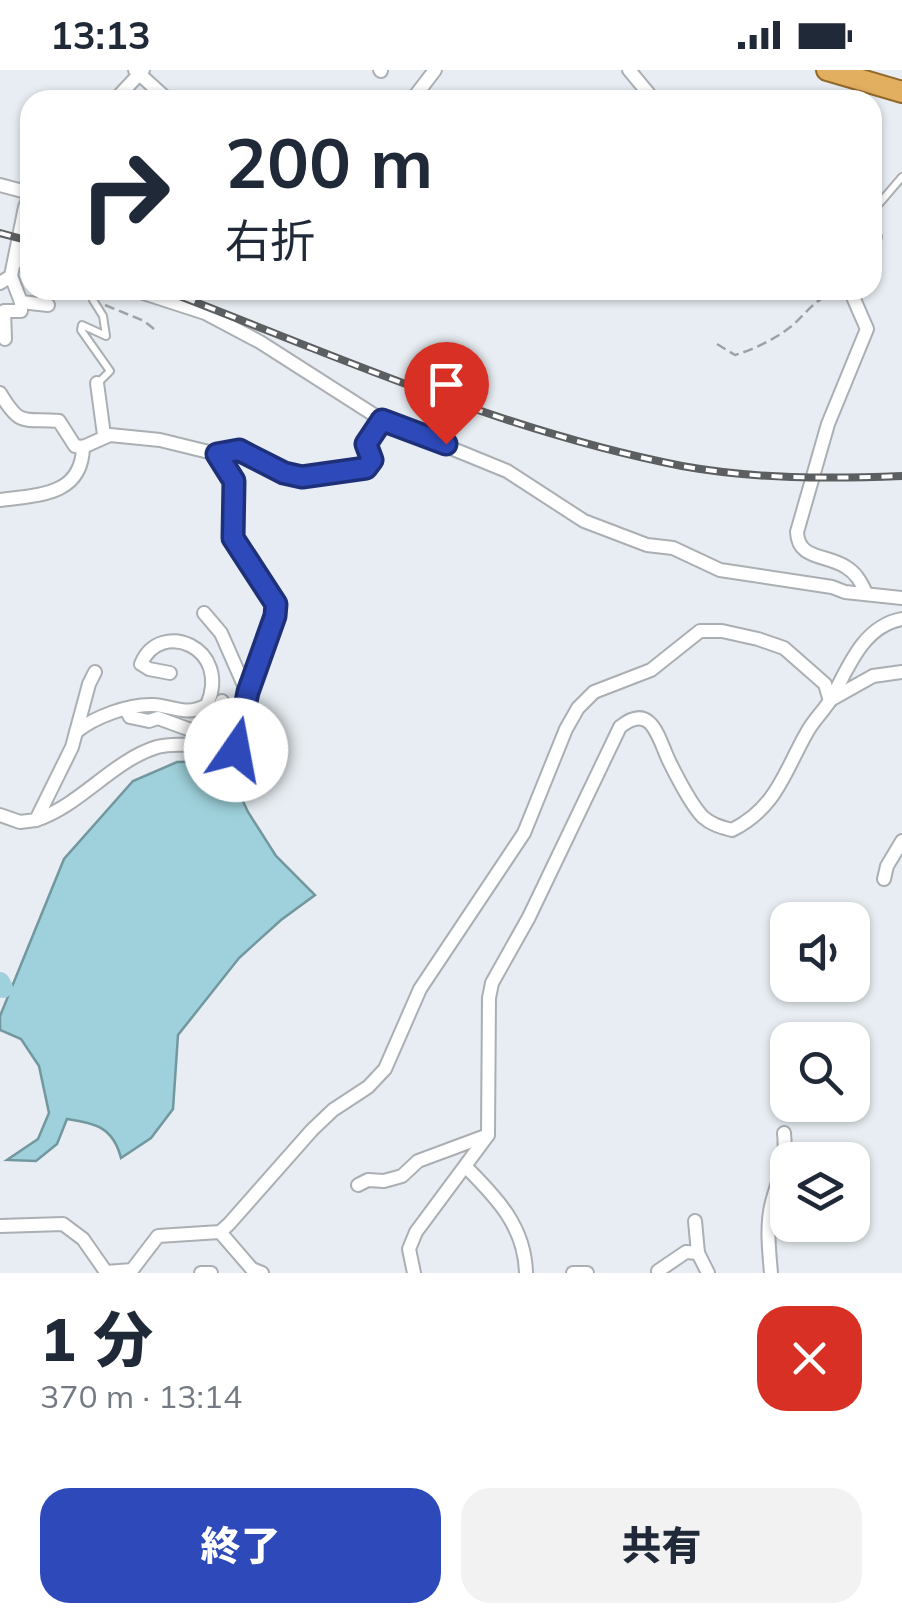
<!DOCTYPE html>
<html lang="ja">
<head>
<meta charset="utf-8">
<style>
  body { margin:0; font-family:Mulish,"Noto Sans JP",sans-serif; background:#f2f2f3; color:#1f2937; height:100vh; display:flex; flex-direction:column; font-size:38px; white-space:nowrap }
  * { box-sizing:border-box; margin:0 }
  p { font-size:32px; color:#747a83 }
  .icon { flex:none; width:55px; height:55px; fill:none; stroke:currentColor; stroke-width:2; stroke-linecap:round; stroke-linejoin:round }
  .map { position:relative; height:1203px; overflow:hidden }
  .sheet { display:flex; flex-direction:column; background:#fff; flex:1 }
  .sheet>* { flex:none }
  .hud { position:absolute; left:20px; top:20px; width:862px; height:210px; border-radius:30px; box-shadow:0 2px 8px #0004; background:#fff; color:#1f2937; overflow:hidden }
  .controls { position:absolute; left:770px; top:832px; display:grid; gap:20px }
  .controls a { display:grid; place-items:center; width:100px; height:100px; border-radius:20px; background:#fff; box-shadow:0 2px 8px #0004; font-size:50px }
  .pin { position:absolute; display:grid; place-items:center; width:85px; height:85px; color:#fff; margin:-102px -42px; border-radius:50% 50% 50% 0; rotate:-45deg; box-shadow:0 0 10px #0007 }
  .pin .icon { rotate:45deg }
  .me { position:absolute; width:110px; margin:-55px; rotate:12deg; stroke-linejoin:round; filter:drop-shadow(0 0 8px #0008) }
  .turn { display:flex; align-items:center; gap:35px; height:210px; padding:0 40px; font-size:45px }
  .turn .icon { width:130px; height:130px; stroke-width:2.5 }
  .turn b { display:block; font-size:70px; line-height:85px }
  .round { display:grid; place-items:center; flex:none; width:105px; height:105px; border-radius:30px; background:#f2f2f3 }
  .overview { display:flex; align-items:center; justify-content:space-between; height:170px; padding:0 40px }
  h1 { font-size:60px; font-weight:800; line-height:75px }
  .cta { display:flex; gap:20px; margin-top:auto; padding:20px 40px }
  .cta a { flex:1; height:115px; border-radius:30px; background:#2e4aba; color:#fff; font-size:40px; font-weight:800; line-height:115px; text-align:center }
  .cta a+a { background:#f2f2f3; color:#1f2937 }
  .status { display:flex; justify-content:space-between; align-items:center; height:70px; padding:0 50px; background:#fff; direction:ltr }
  .status svg { height:28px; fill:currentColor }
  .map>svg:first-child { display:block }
</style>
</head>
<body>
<div class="status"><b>13:13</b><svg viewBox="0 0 49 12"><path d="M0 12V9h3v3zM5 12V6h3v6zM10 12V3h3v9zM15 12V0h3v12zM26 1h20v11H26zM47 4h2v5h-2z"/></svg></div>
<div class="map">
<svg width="902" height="1203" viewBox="0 0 902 1203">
  <rect width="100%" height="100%" fill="#e7edf2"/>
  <path fill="#9ed1db" stroke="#72979e" stroke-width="2.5" d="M224,691l24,51 28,44 39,39 -34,25 -42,38 -61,77 -5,74 -22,29 -30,20c-8,-31 -26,-35 -54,-39l-10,25 -21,17 -29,-1 31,-21 11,-26 -10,-47 -18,-27 -21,-9v-14l64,-157 69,-78 44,-19z"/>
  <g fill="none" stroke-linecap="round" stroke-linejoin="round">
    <polyline stroke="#9ed1db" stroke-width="20" points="0,912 3,918"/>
    <g stroke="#aaafb4" stroke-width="10">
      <g id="service">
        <polyline points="872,142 902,107"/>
        <polyline points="95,220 93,230 103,246 106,266 82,255 81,260 110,301 98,313"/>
      </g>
    </g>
    <g stroke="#aaafb4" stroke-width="16">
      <g id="minor">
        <polyline points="135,0 168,30"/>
        <polyline points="380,0 381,1"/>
        <polyline points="629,0 654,30"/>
        <polyline points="115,30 143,0"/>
        <polyline points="412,30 435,0"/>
        <polyline points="0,115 30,123"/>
        <polyline points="872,162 875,167 872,173"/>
        <polyline points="15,190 30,193"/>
        <polyline points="0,213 11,206 25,137 30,125"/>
        <polyline points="134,220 205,243 260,272 382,350 507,401 584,451 647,475 673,478 720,500 832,517 845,522 902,528"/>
        <path d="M850,220l17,39 -39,95 -31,108c1,28 29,22 49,35 10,6 15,15 20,26"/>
        <polyline points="21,232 48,235"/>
        <polyline points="5,269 4,241 21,241 21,232 11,206"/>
        <polyline points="97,313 104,365"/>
        <path d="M0,323c21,35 23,25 59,28l16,25 8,1 27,-12 50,5 57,14 22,-4 45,23 18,4 64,-9 6,-8 -6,-16 16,-24"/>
        <path d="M0,430c38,-5 82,-4 83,-53"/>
        <polyline points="204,543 221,563 247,622"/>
        <polyline points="832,629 873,606 902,602"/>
        <polyline points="126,640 130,647 149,651 158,648 199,663 239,664"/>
        <path d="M76,662c18,-15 53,-28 77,-27 21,1 33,12 54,0 25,-58 -47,-87 -66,-41l8,5 21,4"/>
        <polyline points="199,663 214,653 222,631"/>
        <polyline points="0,745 20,752 36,750 72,677 89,614 95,602"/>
        <path d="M36,750c45,-15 76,-59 121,-73 22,-6 55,1 79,3l11,-58 28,-76 1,-12 -43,-65 1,-58 -17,-27"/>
        <polyline points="884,809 887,796 902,771"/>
        <path d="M466,1097c31,31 59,60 60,106"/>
        <polyline points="358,1115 368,1110 384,1111 402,1106 418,1091 488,1065"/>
        <polyline points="695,1151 698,1183 708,1203"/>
        <polyline points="0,1156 63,1154 83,1169 106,1202 132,1200 158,1166 220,1162 229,1154 312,1060 333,1040 368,1017 385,999 420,919 524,763 566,659 578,638 594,622 651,600 700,561 722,561 758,569 784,578 825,614 830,631"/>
        <polyline points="220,1162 252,1199 262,1203"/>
        <polyline points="658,1201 686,1182 698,1183"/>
        <polyline points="201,1203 211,1203"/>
        <path d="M414,1203l-5,-24 7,-17 72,-97 1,-137 3,-15 37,-66 91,-190c33,-27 39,15 50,36 8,16 21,42 33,54 9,8 18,10 29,13 44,-22 52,-57 74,-96 7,-14 19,-24 27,-38 16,-31 31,-70 69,-77"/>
        <polyline points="573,1203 587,1203"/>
        <path d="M771,1203c-2,-23 -5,-48 1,-71 8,-29 15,-38 12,-69"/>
      </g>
    </g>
    <g stroke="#926929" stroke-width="24">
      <polyline id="trunk" points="827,0 902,22"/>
    </g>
    <g stroke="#9ea2a6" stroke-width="2.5" stroke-dasharray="10 5" stroke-linecap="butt">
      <polyline points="61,220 84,226"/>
      <polyline points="105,235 144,251 154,259"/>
      <path d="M717,274l18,11c20,-6 42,-17 58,-30 15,-14 24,-28 45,-34"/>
    </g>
    <use href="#service" stroke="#fff" stroke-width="6"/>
    <use href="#minor" stroke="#fff" stroke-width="12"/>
    <use href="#trunk" stroke="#e2ae5f" stroke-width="20"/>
    <g stroke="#5c5f61" stroke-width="8">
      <g id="rail">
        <polyline points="0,163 30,171"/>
        <path d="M164,220c170,65 338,141 518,176 72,13 147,13 220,10"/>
      </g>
    </g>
    <use href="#rail" stroke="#fff" stroke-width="4" stroke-dasharray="11" stroke-linecap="butt"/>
  </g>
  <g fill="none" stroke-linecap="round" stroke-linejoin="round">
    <g stroke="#1e3079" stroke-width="25">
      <polyline id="route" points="236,680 248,622 275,546 276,534 233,468 234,411 217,384 239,380 284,403 302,407 366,398 372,390 366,374 382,350 446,374"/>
    </g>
    <use href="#route" stroke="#2e4aba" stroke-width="18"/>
  </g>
</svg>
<div class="controls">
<a><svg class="icon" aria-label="sound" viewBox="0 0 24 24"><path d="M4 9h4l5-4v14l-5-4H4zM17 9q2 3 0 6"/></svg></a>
<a><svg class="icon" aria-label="search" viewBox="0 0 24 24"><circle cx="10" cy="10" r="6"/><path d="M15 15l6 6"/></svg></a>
<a><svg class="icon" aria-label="layers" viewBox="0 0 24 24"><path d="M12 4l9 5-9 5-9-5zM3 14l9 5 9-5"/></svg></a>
</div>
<div class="pin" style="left:446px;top:374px;background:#d93025"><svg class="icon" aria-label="arrive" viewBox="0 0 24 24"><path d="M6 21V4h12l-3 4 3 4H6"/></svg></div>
<svg class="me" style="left:236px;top:680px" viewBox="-20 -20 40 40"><circle r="19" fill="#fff"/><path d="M0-13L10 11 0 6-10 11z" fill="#2e4aba"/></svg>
<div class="hud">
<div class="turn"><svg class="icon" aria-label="right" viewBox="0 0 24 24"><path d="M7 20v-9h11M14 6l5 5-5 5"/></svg><div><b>200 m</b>右折</div></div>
</div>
</div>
<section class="sheet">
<div class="overview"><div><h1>1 分</h1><p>370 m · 13:14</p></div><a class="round" style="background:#d93025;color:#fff"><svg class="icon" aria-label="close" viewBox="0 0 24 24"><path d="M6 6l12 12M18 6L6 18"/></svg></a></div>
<div class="cta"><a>終了</a><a>共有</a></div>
</section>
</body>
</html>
